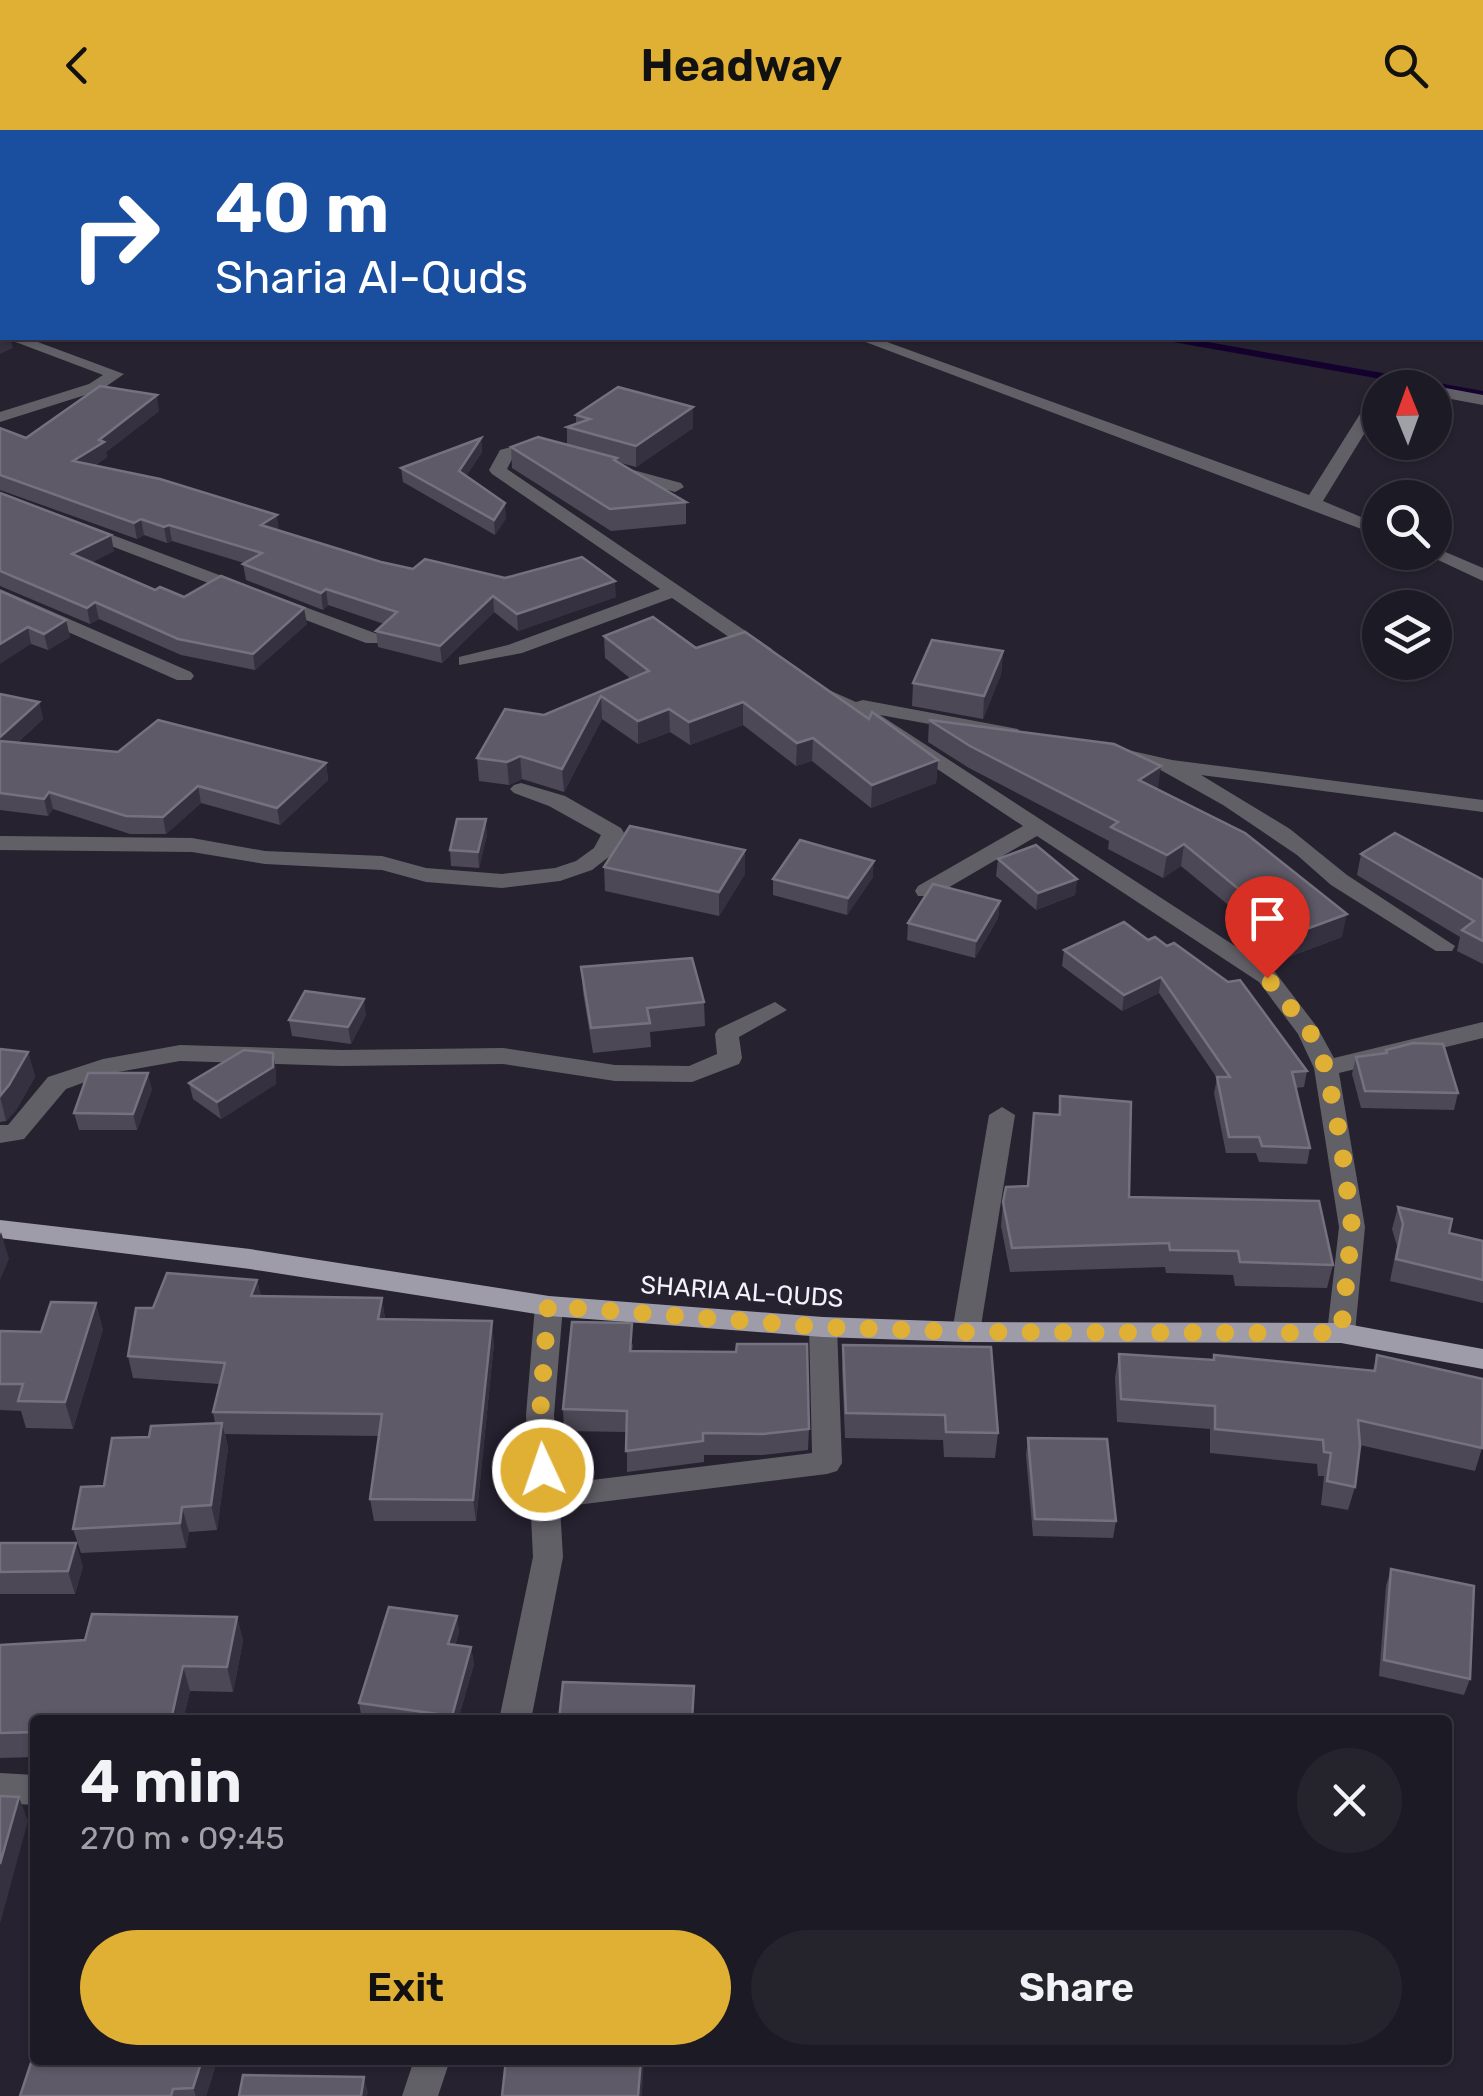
<!DOCTYPE html>
<html lang="en">
<head>
<meta charset="utf-8">
<style>
  body { margin:0; font-family:Rubik,sans-serif; background:#25232c; color:#f1f3f6; height:100vh; display:flex; flex-direction:column; font-size:38px; white-space:nowrap }
  * { box-sizing:border-box; margin:0 }
  p { font-size:32px; color:#a0a1a6 }
  .icon { flex:none; width:55px; height:55px; fill:none; stroke:currentColor; stroke-width:2; stroke-linecap:round; stroke-linejoin:round }
  .map { position:relative; flex:1; overflow:hidden }
  .sheet { position:absolute; left:30px; top:1585px; width:1422px; height:350px; display:flex; flex-direction:column; background:#1c1a24; border-radius:10px; box-shadow:0 2px 8px #0004,0 0 0 2px #3a3841 }
  .sheet>* { flex:none }
  .top-card { position:absolute; left:0px; top:0px; width:1485px; height:210px; box-shadow:0 2px 8px #0004,0 0 0 2px #3a3841; background:#1a4fa0; color:#fff; overflow:hidden }
  .needle { width:65px; rotate:359deg }
  .tools { position:absolute; left:1362px; top:240px; display:grid; gap:20px }
  .tools a { display:grid; place-items:center; width:90px; height:90px; border-radius:50%; background:#1c1a24; box-shadow:0 2px 8px #0004,0 0 0 2px #3a3841; font-size:50px }
  .pin { position:absolute; display:grid; place-items:center; width:85px; height:85px; color:#fff; margin:-102px -42px; border-radius:50% 50% 50% 0; rotate:-45deg; box-shadow:0 0 10px #0007 }
  .pin .icon { rotate:45deg }
  .me { position:absolute; width:110px; margin:-55px; rotate:357deg; stroke-linejoin:round; filter:drop-shadow(0 0 8px #0008) }
  .turn { display:flex; align-items:center; gap:35px; height:210px; padding:0 50px; font-size:45px }
  .turn .icon { width:130px; height:130px; stroke-width:2.5 }
  .turn b { display:block; font-size:70px; line-height:85px }
  .round { display:grid; place-items:center; flex:none; width:105px; height:105px; border-radius:52px; background:#25232c }
  .head { display:flex; align-items:center; justify-content:space-between; height:170px; padding:0 50px }
  h1 { font-size:60px; font-weight:600; line-height:75px }
  .cta { display:flex; gap:20px; margin-top:auto; padding:20px 50px }
  .cta a { flex:1; height:115px; border-radius:60px; background:#e0b034; color:#111; font-size:40px; font-weight:600; line-height:115px; text-align:center }
  .cta a+a { background:#25232c; color:#f1f3f6 }
  header { display:flex; justify-content:space-between; align-items:center; height:130px; padding:0 50px; background:#e0b034; color:#111; font-size:45px; font-weight:600 }
  .map>svg:first-child { display:block }
</style>
</head>
<body>
<header><svg class="icon" aria-label="back" viewBox="0 0 24 24"><path d="M15 5l-7 7 7 7"/></svg>Headway<svg class="icon" aria-label="search" viewBox="0 0 24 24"><circle cx="10" cy="10" r="6"/><path d="M15 15l6 6"/></svg></header>
<div class="map">
<svg width="1483" height="1966" viewBox="0 0 1483 1966">
  <rect width="100%" height="100%" fill="#262230"/>
  <g fill="none" stroke-linecap="round" stroke-linejoin="round">
    <g stroke="#14012e" stroke-width="6">
      <polyline points="435,0 456,2"/>
      <polyline points="1168,208 1483,264"/>
    </g>
    <g fill="#626067" fill-rule="evenodd">
      <polygon points="73,0 92,0 94,2 75,2"/>
      <polygon points="1282,0 1304,0 1306,2 1284,2"/>
      <rect x="1482" y="41" width="1" height="8"/>
      <polygon points="5,208 27,208 124,244 101,260 0,292 0,282 89,254 103,245"/>
      <polygon points="855,208 876,208 1309,365 1372,265 1380,260 1380,278 1323,371 1380,395 1380,406"/>
      <polygon points="1435,256 1483,265 1483,275 1435,266 1435,258 1429,258"/>
      <polygon points="519,315 544,315 553,320 544,325 513,327 507,339 772,519 772,527 758,527 672,468 522,523 459,535 459,527 508,515 660,459 492,344 489,340 500,320"/>
      <polygon points="611,334 681,353 684,357 675,362 605,343 605,335"/>
      <polygon points="83,394 380,505 383,509 380,513 366,513 77,403 74,399"/>
      <polygon points="1436,418 1483,438 1483,451 1421,422 1435,422"/>
      <polygon points="0,459 191,542 194,546 191,550 177,550 0,472"/>
      <polygon points="831,561 856,572 863,570 1018,599 1021,603 1011,609 880,585 1275,842 1317,897 1334,928 1483,892 1483,908 1339,943 1365,1097 1355,1203 1351,1210 1331,1210 1327,1203 1339,1097 1314,938 1298,904 1259,852 1037,706 934,766 918,766 915,761 918,756 1023,696 880,601 824,571 824,563"/>
      <polygon points="1119,618 1172,630 1483,670 1483,682 1201,645 1290,699 1347,745 1455,816 1452,821 1436,821 1331,755 1297,725 1223,675 1157,638 1112,628 1109,624"/>
      <polygon points="521,653 565,666 621,698 624,703 610,726 592,740 560,751 502,758 426,752 382,740 265,734 192,722 0,720 0,706 192,708 265,721 382,726 426,738 502,744 555,738 576,731 594,718 601,705 549,676 514,663 510,659 514,655"/>
      <polygon points="775,872 787,880 739,907 742,928 739,934 692,952 615,951 503,934 341,936 180,931 107,944 66,959 24,1009 0,1013 0,995 8,995 48,947 103,929 180,915 341,920 503,918 615,935 689,936 717,924 715,904 718,899"/>
      <polygon points="1002,977 1015,985 980,1202 976,1209 956,1209 952,1202 989,985"/>
      <polygon points="549,1166 559,1169 563,1176 554,1285 559,1354 812,1323 809,1197 813,1190 833,1190 837,1197 842,1333 837,1341 827,1344 560,1377 563,1427 531,1590 499,1590 533,1427 526,1285 535,1176 539,1169"/>
      <polygon points="0,1643 35,1645 35,1675 0,1673"/>
      <polygon points="414,1930 450,1930 438,1966 402,1966"/>
    </g>
    <polygon fill="#9f9caa" fill-rule="evenodd" points="0,1090 250,1119 549,1166 823,1187 966,1192 1341,1193 1483,1219 1483,1239 1341,1213 966,1212 823,1207 549,1186 250,1139 0,1108"/>
  </g>
  <g fill="#4c4856">
    <polygon points="159,281 106,322 107,327 94,336 279,400 381,432 413,439 505,448 616,467 518,501 494,482 442,533 378,517 376,501 384,494 328,475 323,480 246,450 243,434 244,433 172,411 167,413 144,405 137,409 0,360 0,298 26,308"/>
    <polygon points="576,285 693,298 636,337 617,332 686,372 686,394 611,401 512,338 511,317 567,315 567,297 576,294"/>
    <polygon points="481,308 482,322 466,346 506,388 495,405 403,352 401,338"/>
    <polygon points="0,363 114,421 92,432 155,460 307,494 255,540 181,525 99,489 90,494 0,456"/>
    <polygon points="0,461 66,490 70,507 48,520 31,514"/>
    <polygon points="604,506 696,518 869,589 938,630 936,653 871,678 812,631 796,636 743,595 690,615 670,602 638,614 602,589 564,662 522,649 509,655 479,651 477,628 544,585 631,549 605,528"/>
    <polygon points="1003,521 1001,544 983,589 912,576 913,553"/>
    <polygon points="0,564 39,572 43,589 17,613 118,622 326,633 328,650 280,695 201,673 166,704 130,704 53,679 48,686 0,680"/>
    <polygon points="929,590 1158,658 1157,659 1342,807 1270,834 1228,800 1232,778 1181,736 1163,748 1108,719 1109,711 969,638 928,612"/>
    <polygon points="487,705 479,738 451,736 450,720"/>
    <polygon points="745,720 745,744 719,786 605,761 604,737"/>
    <polygon points="1361,724 1483,750 1483,834 1457,821 1460,807 1357,745"/>
    <polygon points="998,729 1077,749 1075,765 1036,780 996,746"/>
    <polygon points="873,747 847,785 773,765 773,749"/>
    <polygon points="1000,771 998,788 975,828 907,810 908,793"/>
    <polygon points="1124,792 1307,941 1304,957 1296,958 1310,1018 1307,1034 1259,1032 1256,1023 1226,1023 1214,963 1217,948 1159,863 1122,881 1062,836 1064,820"/>
    <polygon points="581,837 704,872 705,896 650,902 651,917 593,923 583,862"/>
    <polygon points="366,885 351,914 292,906 289,890"/>
    <polygon points="0,919 28,922 35,947 16,980 6,991 0,992"/>
    <polygon points="1386,920 1458,963 1454,980 1361,978 1352,944 1356,927 1385,923"/>
    <polygon points="276,940 276,954 221,989 193,969 189,953"/>
    <polygon points="152,959 137,1000 79,1000 74,983"/>
    <polygon points="1060,966 1129,1067 1333,1135 1327,1158 1235,1156 1233,1145 1166,1143 1165,1137 1010,1142 1001,1096 1003,1072 1027,1056 1034,983 1058,985"/>
    <polygon points="1398,1077 1449,1103 1483,1111 1483,1173 1390,1151 1397,1116 1392,1099"/>
    <polygon points="257,1150 261,1166 382,1168 385,1189 494,1213 476,1391 374,1391 370,1369 379,1306 225,1304 228,1318 217,1400 189,1402 186,1418 81,1423 73,1399 104,1356 149,1307 215,1293 213,1282 219,1254 133,1248 128,1226 153,1178"/>
    <polygon points="103,1199 73,1299 26,1298 21,1281 0,1280 0,1201 41,1202"/>
    <polygon points="633,1214 632,1221 809,1299 808,1320 763,1325 704,1325 704,1332 627,1342 627,1302 564,1301 563,1279"/>
    <polygon points="843,1215 998,1303 995,1328 944,1327 943,1310 845,1308 842,1240"/>
    <polygon points="1119,1224 1213,1230 1214,1225 1373,1240 1377,1225 1482,1318 1475,1341 1360,1315 1355,1357 1348,1380 1321,1375 1324,1346 1318,1346 1317,1334 1210,1323 1210,1299 1117,1292 1115,1247"/>
    <polygon points="1028,1308 1116,1391 1113,1408 1033,1406 1026,1325"/>
    <polygon points="0,1413 83,1436 75,1464 0,1464"/>
    <polygon points="1391,1439 1470,1549 1464,1565 1379,1546 1386,1456"/>
    <polygon points="457,1486 459,1503 455,1515 471,1517 474,1534 458,1590 362,1590 359,1573"/>
    <polygon points="237,1487 243,1511 233,1562 190,1561 183,1590 35,1590 35,1627 0,1628 0,1515 85,1510"/>
    <polygon points="216,1934 206,1966 20,1966"/>
  </g>
  <g fill="#353140">
    <polygon points="2,204 2,208 10,208 13,218 0,224 0,205"/>
    <polygon points="157,265 159,281 106,322 107,327 76,347 73,331"/>
    <polygon points="693,277 693,298 636,337 636,316"/>
    <polygon points="481,308 482,322 460,355 459,341"/>
    <polygon points="505,373 506,388 495,405 494,390"/>
    <polygon points="277,385 279,401 261,395"/>
    <polygon points="141,389 144,405 137,409 134,393"/>
    <polygon points="169,395 172,411 167,413 164,397"/>
    <polygon points="111,405 114,421 76,441 72,424"/>
    <polygon points="615,451 616,467 518,501 517,484"/>
    <polygon points="326,459 328,475 323,480 321,463"/>
    <polygon points="493,466 494,482 442,533 440,516"/>
    <polygon points="95,472 99,489 90,494 87,478"/>
    <polygon points="304,478 307,494 255,540 253,524"/>
    <polygon points="66,490 70,507 48,520 44,504"/>
    <polygon points="28,497 31,514 0,534 0,514"/>
    <polygon points="1003,521 1001,544 983,589 984,566"/>
    <polygon points="601,566 602,589 564,662 562,639"/>
    <polygon points="39,572 43,589 0,628 0,607"/>
    <polygon points="743,572 743,595 690,615 689,592"/>
    <polygon points="669,579 670,602 638,614 638,591"/>
    <polygon points="813,608 812,631 796,636 797,613"/>
    <polygon points="520,626 522,649 509,655 507,632"/>
    <polygon points="938,630 936,653 871,678 872,655"/>
    <polygon points="326,633 328,650 280,695 277,678"/>
    <polygon points="1161,636 1158,658 1136,672 1139,650"/>
    <polygon points="198,656 201,673 166,704 163,687"/>
    <polygon points="49,662 53,679 48,686 44,669"/>
    <polygon points="486,689 487,705 479,738 478,722"/>
    <polygon points="1184,714 1181,736 1163,748 1167,725"/>
    <polygon points="745,720 745,744 719,786 719,762"/>
    <polygon points="874,731 873,747 847,785 848,768"/>
    <polygon points="1077,749 1075,765 1036,780 1038,763"/>
    <polygon points="1000,771 998,788 975,828 976,811"/>
    <polygon points="1347,784 1342,807 1270,834 1274,811"/>
    <polygon points="1161,847 1159,863 1122,881 1124,865"/>
    <polygon points="364,869 366,885 351,914 348,897"/>
    <polygon points="28,922 35,947 16,980 6,991 0,966"/>
    <polygon points="273,923 276,940 276,954 221,989 217,972"/>
    <polygon points="148,943 152,959 137,1000 133,984"/>
    <polygon points="1,1102 9,1129 0,1150 0,1105"/>
    <polygon points="257,1150 262,1172 251,1166"/>
    <polygon points="382,1168 385,1190 378,1189"/>
    <polygon points="96,1173 103,1199 73,1299 65,1272"/>
    <polygon points="492,1191 494,1213 476,1391 473,1370"/>
    <polygon points="222,1293 228,1318 217,1400 211,1375"/>
    <polygon points="182,1377 189,1402 186,1418 180,1393"/>
    <polygon points="76,1413 83,1436 75,1464 68,1441"/>
    <polygon points="457,1486 459,1503 451,1531 448,1514"/>
    <polygon points="237,1487 243,1511 233,1562 227,1537"/>
    <polygon points="471,1517 474,1534 458,1590 453,1590 452,1586"/>
    <polygon points="183,1536 190,1561 183,1590 171,1590"/>
    <polygon points="19,1667 28,1691 0,1794 0,1734"/>
    <polygon points="202,1930 215,1930 216,1934 206,1966 196,1966 193,1958"/>
    <polygon points="641,1930 644,1930 642,1966 638,1966"/>
    <polygon points="364,1947 368,1963 367,1966 361,1966"/>
  </g>
  <g fill="#5e5a68" stroke="#75727f" stroke-width="2.5">
    <polygon points="100,256 157,265 99,310 104,312 73,331 160,349 277,385 261,395 381,432 413,439 425,429 505,448 582,427 615,451 517,484 493,466 440,516 376,501 397,482 326,459 321,463 243,434 262,423 169,395 164,397 141,389 134,393 0,345 0,298 26,308"/>
    <polygon points="618,257 693,277 636,316 567,297 590,289 576,285"/>
    <polygon points="538,307 617,328 614,330 686,372 610,379 511,317"/>
    <polygon points="481,308 459,341 505,373 494,390 401,338"/>
    <polygon points="0,363 111,405 72,424 155,460 160,457 184,467 221,446 304,478 253,524 178,509 95,472 87,478 0,441"/>
    <polygon points="0,461 66,490 44,504 28,497 0,514"/>
    <polygon points="653,487 696,518 745,502 869,589 872,582 938,630 872,655 813,608 797,613 743,572 689,592 669,579 638,591 601,566 562,639 520,626 507,632 477,628 505,579 544,585 649,541 604,506"/>
    <polygon points="932,510 1003,521 984,566 913,553"/>
    <polygon points="0,564 39,572 0,607"/>
    <polygon points="158,590 326,633 277,678 198,656 163,687 126,686 49,662 44,669 0,663 0,611 118,622"/>
    <polygon points="929,590 1114,614 1161,636 1139,650 1245,703 1347,784 1274,811 1232,777 1252,770 1184,714 1167,725 1111,697 1118,692 970,616"/>
    <polygon points="457,689 486,689 478,722 450,720"/>
    <polygon points="630,696 745,720 719,762 604,737"/>
    <polygon points="1395,703 1483,750 1483,811 1462,800 1474,791 1361,724"/>
    <polygon points="800,710 874,731 848,768 773,749"/>
    <polygon points="1036,715 1077,749 1038,763 998,729"/>
    <polygon points="933,754 1000,771 976,811 908,793"/>
    <polygon points="1124,792 1148,810 1155,807 1167,816 1174,813 1228,852 1240,850 1307,941 1292,942 1310,1018 1262,1016 1259,1007 1229,1007 1217,947 1230,947 1161,847 1124,865 1064,820"/>
    <polygon points="692,828 704,872 647,878 650,893 591,898 581,837"/>
    <polygon points="305,861 364,869 348,897 289,890"/>
    <polygon points="1413,913 1443,914 1458,963 1365,961 1356,927 1387,923 1386,920"/>
    <polygon points="0,919 28,922 9,955 0,966"/>
    <polygon points="244,920 273,923 273,937 217,972 189,953"/>
    <polygon points="88,943 148,943 133,984 74,983"/>
    <polygon points="1060,966 1131,972 1129,1067 1319,1071 1333,1135 1240,1132 1238,1121 1170,1120 1169,1113 1012,1118 1003,1072 1006,1057 1028,1056 1034,983 1060,985"/>
    <polygon points="1398,1077 1452,1089 1449,1103 1483,1111 1483,1150 1396,1129 1403,1094"/>
    <polygon points="167,1143 257,1150 251,1166 382,1168 378,1189 492,1191 473,1370 370,1369 382,1284 213,1282 225,1233 128,1226 136,1178 153,1178"/>
    <polygon points="51,1172 96,1173 65,1272 18,1271 23,1254 0,1254 0,1201 41,1202"/>
    <polygon points="572,1192 632,1193 630,1221 736,1222 737,1214 807,1214 809,1299 763,1304 703,1303 703,1311 626,1321 627,1281 563,1279"/>
    <polygon points="843,1215 991,1217 998,1303 946,1302 945,1285 846,1283"/>
    <polygon points="1119,1224 1214,1230 1214,1225 1375,1241 1377,1225 1483,1249 1482,1318 1358,1290 1360,1316 1355,1357 1327,1351 1331,1323 1324,1322 1323,1310 1215,1299 1215,1276 1121,1269"/>
    <polygon points="222,1293 211,1375 182,1377 180,1393 73,1399 81,1357 104,1356 112,1308 149,1307 151,1296"/>
    <polygon points="1028,1308 1107,1309 1116,1391 1035,1389"/>
    <polygon points="0,1413 76,1413 68,1441 0,1442"/>
    <polygon points="1391,1439 1474,1456 1470,1549 1384,1530"/>
    <polygon points="389,1477 457,1486 448,1514 471,1517 452,1586 359,1573"/>
    <polygon points="92,1484 237,1487 227,1537 183,1536 171,1590 35,1590 35,1602 0,1603 0,1515 85,1510"/>
    <polygon points="563,1552 694,1556 692,1590 559,1590"/>
    <polygon points="0,1666 19,1667 0,1734"/>
    <polygon points="35,1921 35,1930 202,1930 193,1958 173,1959 171,1966 20,1966"/>
    <polygon points="506,1930 641,1930 638,1966 502,1966"/>
    <polygon points="243,1945 364,1947 361,1966 239,1966"/>
  </g>
  <g fill="none" stroke-linecap="round" stroke-linejoin="round">
    <polyline stroke="#e0b034" stroke-width="18" stroke-dasharray="0 32.4" points="543,1340 540,1285 548,1176 823,1197 966,1202 1341,1203 1352,1097 1341,1012 1326,938 1310,902 1267,848"/>
  </g>
  <g text-anchor="middle" stroke-width="10" stroke-linejoin="round" paint-order="stroke">
    <g font-size="25" fill="#f3f1fa" stroke="#262230">
      <text transform="translate(742 1161) rotate(4)" y="9">SHARIA AL-QUDS</text>
    </g>
  </g>
</svg>
<div class="tools">
<a><svg class="needle" viewBox="-14 -14 28 28"><path d="M0-13l5 13h-10z" fill="#e53935"/><path d="M0 13l5-13h-10z" fill="#a0a1a6"/></svg></a>
<a><svg class="icon" aria-label="search" viewBox="0 0 24 24"><circle cx="10" cy="10" r="6"/><path d="M15 15l6 6"/></svg></a>
<a><svg class="icon" aria-label="layers" viewBox="0 0 24 24"><path d="M12 4l9 5-9 5-9-5zM3 14l9 5 9-5"/></svg></a>
</div>
<div class="pin" style="left:1267px;top:848px;background:#d93025"><svg class="icon" aria-label="arrive" viewBox="0 0 24 24"><path d="M6 21V4h12l-3 4 3 4H6"/></svg></div>
<svg class="me" style="left:543px;top:1340px" viewBox="-20 -20 40 40"><circle r="17" fill="#e0b034" stroke="#fff" stroke-width="3"/><path d="M0-11L8 9 0 5-8 9z" fill="#fff"/></svg>
<div class="top-card">
<div class="turn"><svg class="icon" aria-label="right" viewBox="0 0 24 24"><path d="M7 20v-9h11M14 6l5 5-5 5"/></svg><div><b>40 m</b>Sharia Al-Quds</div></div>
</div>
<section class="sheet">
<div class="head"><div><h1>4 min</h1><p>270 m · 09:45</p></div><a class="round"><svg class="icon" aria-label="close" viewBox="0 0 24 24"><path d="M6 6l12 12M18 6L6 18"/></svg></a></div>
<div class="cta"><a>Exit</a><a>Share</a></div>
</section>
</div>
</body>
</html>
